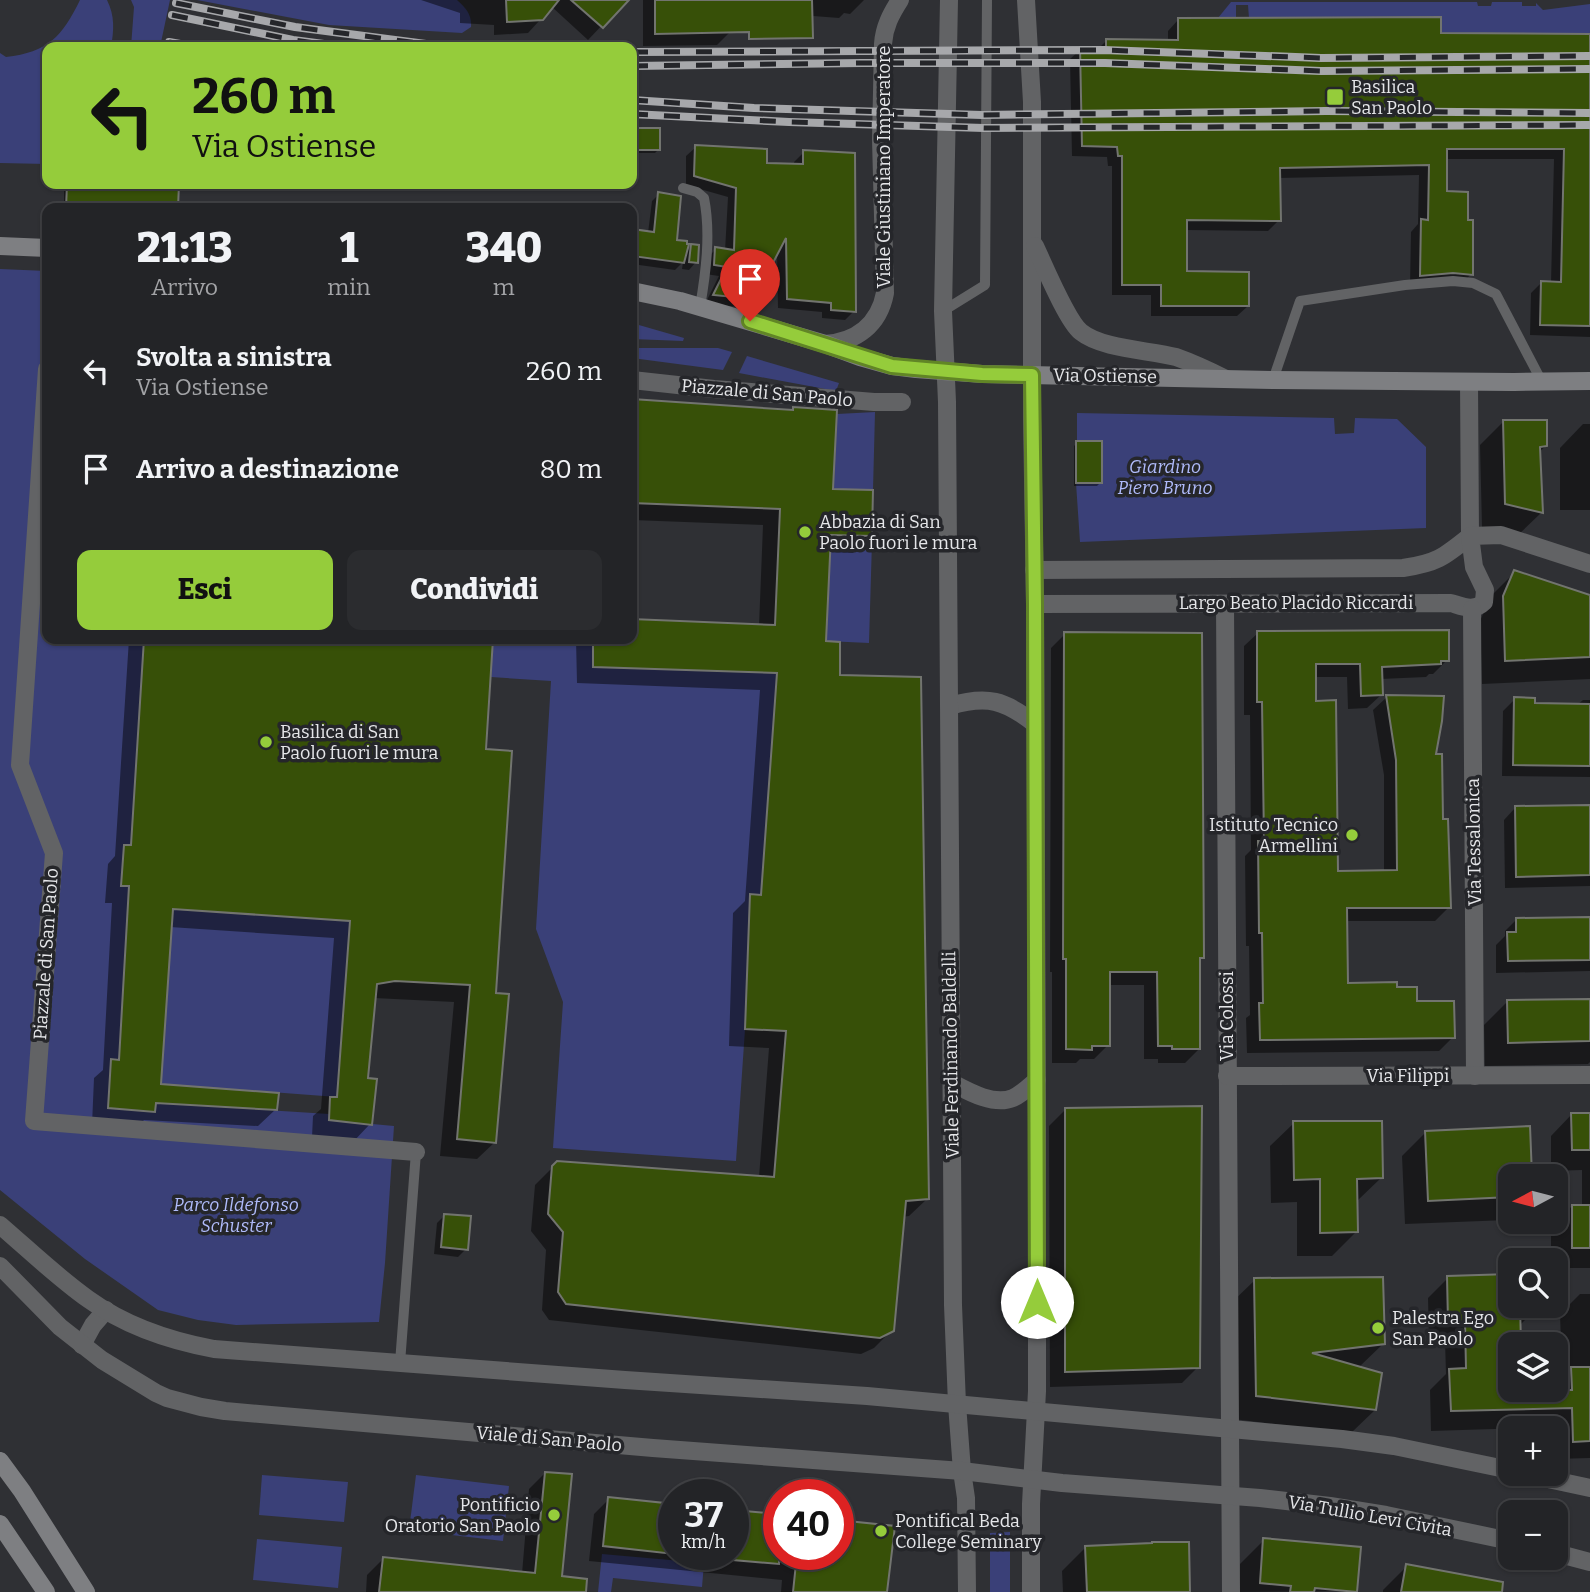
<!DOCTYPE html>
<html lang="it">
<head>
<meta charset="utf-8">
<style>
  body { margin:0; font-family:Bitter,serif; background:#2b2c2f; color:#f1f3f6; height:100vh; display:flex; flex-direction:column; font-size:26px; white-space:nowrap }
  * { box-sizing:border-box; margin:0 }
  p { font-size:23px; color:#a3a4a7 }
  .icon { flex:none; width:38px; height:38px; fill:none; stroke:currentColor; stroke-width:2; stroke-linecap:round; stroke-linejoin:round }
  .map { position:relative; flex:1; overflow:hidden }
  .drawer { position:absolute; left:42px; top:203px; width:595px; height:441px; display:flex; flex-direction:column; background:#232427; border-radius:14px; box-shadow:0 2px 5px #0004,0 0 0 2px #404144 }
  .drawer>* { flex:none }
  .guide { position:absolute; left:42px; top:42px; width:595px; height:147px; border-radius:14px; box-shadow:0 2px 5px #0004,0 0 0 2px #404144; background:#95cc3b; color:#111; overflow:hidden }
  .needle { width:46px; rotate:263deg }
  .fabs { position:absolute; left:1498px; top:1164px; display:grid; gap:14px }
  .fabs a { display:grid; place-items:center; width:70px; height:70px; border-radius:14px; background:#232427; box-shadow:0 2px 5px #0004,0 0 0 2px #404144; font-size:35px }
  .speed { position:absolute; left:658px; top:1479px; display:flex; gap:14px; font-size:35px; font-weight:700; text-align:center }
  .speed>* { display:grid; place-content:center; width:91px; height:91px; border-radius:50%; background:#232427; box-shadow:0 2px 5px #0004,0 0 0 2px #404144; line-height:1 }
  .speed small { font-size:18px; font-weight:400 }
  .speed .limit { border:10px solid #d22; background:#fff; color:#111 }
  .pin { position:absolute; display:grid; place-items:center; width:60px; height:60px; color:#fff; margin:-72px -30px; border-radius:50% 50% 50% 0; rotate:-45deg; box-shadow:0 0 7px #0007 }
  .pin .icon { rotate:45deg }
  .me { position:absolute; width:77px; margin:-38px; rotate:0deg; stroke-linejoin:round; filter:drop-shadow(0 0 5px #0008) }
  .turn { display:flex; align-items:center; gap:24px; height:147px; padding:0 35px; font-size:32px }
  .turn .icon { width:91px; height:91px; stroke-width:2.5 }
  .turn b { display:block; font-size:49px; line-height:60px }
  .eta { display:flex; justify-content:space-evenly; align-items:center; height:119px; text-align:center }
  .eta b { font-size:42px; font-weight:800; line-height:49px }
  .cta { display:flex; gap:14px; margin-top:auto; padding:14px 35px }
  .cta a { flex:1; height:80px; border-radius:14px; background:#95cc3b; color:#111; font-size:28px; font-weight:800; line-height:80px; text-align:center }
  .cta a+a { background:#2b2c2f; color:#f1f3f6 }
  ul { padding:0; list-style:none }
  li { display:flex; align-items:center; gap:21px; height:98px; padding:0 35px }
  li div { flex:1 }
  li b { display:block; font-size:26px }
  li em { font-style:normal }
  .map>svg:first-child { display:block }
</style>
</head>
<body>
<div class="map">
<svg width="1590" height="1592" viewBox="0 0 1590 1592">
  <rect width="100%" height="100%" fill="#2f3034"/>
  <g fill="#3a4078">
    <path d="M80,0h27c8,16 7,30 4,47h-64v117l-47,-1v-110l6,4c42,-5 56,-20 74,-57z"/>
    <polygon points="131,0 170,0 160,47 131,47 134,7"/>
    <path d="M197,0h260c9,8 15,15 14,27l-9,6 -133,-8z"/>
    <polygon points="1231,2 1477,2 1478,6 1491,6 1492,2 1522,2 1522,6 1536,6 1536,3 1543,10 1590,4 1590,34 1441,33 1441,17 1249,18 1248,5 1236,5 1236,18 1218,18"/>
    <polygon points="0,269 47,271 47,639 144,639 131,845 124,845 122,886 129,886 119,1060 112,1059 155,1112 156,1103 329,1114 329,1120 394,1126 385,1263 379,1322 236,1325 198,1320 158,1310 85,1259 0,1190"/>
    <polygon points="632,323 684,338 683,341 632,339"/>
    <polygon points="632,348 718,348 732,352 723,370 632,358"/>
    <polygon points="747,356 839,383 836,391 739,373"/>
    <polygon points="875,412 873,490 832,525 837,414"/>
    <polygon points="1077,413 1334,418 1335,434 1354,433 1355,418 1397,419 1426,447 1426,528 1080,542 1076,483 1102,482 1102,441 1077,441"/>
    <polygon points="831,539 872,541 869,643 826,641"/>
    <polygon points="493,639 593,639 593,666 777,673 761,895 750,894 746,1015 736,1161 553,1148 563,1002 536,929 551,681 491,677"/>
    <polygon points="173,909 350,921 337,1097 161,1084"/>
    <polygon points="262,1475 348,1482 344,1522 259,1515"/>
    <polygon points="416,1475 509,1486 503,1541 409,1530"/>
    <polygon points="1010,1532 1010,1592 990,1592 990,1533"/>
    <polygon points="257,1539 342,1547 338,1588 253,1580"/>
    <polygon points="602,1554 704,1563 702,1587 613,1578 611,1592 598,1592"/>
  </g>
  <g fill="#0007">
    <polygon points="421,0 626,0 588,40 552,7 528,33 494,35 494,25 460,23 460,13"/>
    <polygon points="643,0 727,0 730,32 717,45 643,46"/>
    <polygon points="765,0 864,0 850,14 844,13 839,18 800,15"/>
    <polygon points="1178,20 1439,34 1590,36 1590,337 1530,335 1531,293 1541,283 1551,283 1554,159 1445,159 1446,193 1471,274 1461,285 1410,286 1411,232 1418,224 1419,175 1279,178 1279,220 1268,231 1185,230 1185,273 1248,306 1237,316 1151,316 1151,295 1112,295 1112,166 1108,166 1107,157 1072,156 1070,59 1081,49 1098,49 1107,40 1168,41 1168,31"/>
    <polygon points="632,130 658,130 659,149 655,153 632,153"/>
    <polygon points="696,147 765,165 794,166 794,162 804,152 854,311 845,320 822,318 822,312 778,308 777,251 752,298 743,307 705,304 719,276 705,274 706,259 716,249 725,251 728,197 686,185 686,156"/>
    <polygon points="64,184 177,184 176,208 64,208"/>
    <polygon points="659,194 675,242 685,253 692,246 696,262 689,270 682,269 683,262 675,270 632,264 632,233 634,231 648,233 652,201"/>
    <polygon points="632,401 791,411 794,409 832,491 870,535 853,553 828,552 824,642 838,677 927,1199 909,1216 902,1217 892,1330 874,1348 861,1354 549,1320 542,1310 546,1250 531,1231 535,1185 558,1162 759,1177 769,1048 729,1046 733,913 745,901 760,690 577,683 576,639 632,639 632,621 759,626 763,525 632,520"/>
    <polygon points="1504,421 1546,446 1539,452 1541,513 1517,536 1482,527 1480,445"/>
    <polygon points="1583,424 1590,424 1590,510 1560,510 1560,448"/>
    <polygon points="1077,443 1101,482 1097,486 1074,486 1074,446"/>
    <polygon points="1515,572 1590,597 1590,679 1482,684 1480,621 1491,596"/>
    <polygon points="1258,633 1447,660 1433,674 1429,674 1426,677 1381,679 1381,695 1367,708 1348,709 1347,677 1314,677 1314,702 1336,873 1384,872 1384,775 1373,710 1387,697 1434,756 1449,907 1435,921 1345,921 1346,984 1395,989 1415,1003 1453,1037 1439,1051 1247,1053 1246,1018 1250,1015 1249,946 1246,946 1245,856 1251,850 1250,715 1244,715 1244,646"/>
    <polygon points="1065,634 1202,957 1198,960 1199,1049 1185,1063 1158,1063 1158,1059 1144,1059 1144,985 1108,985 1108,1045 1094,1059 1080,1059 1076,1063 1052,1063 1052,972 1050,972 1051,648"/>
    <polygon points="129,639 491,639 484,751 494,995 495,1142 477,1159 440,1156 454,1002 374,998 366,1080 370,1124 353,1142 312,1137 313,1116 321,1109 334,938 170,927 159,1085 276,1109 258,1126 144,1120 136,1128 92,1125 94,1078 103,1070 112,903 105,903 108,864 115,856"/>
    <polygon points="1515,699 1533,705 1577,705 1583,700 1590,700 1590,777 1502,776 1503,711"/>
    <polygon points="1590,806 1590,886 1505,888 1504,820 1515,808"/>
    <polygon points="1590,918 1590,971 1496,973 1496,945 1505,936 1505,931 1517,919"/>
    <polygon points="1590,1000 1590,1062 1588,1064 1485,1066 1484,1025 1508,1001"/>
    <polygon points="1065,1110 1198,1367 1182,1383 1050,1387 1049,1126"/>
    <polygon points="1572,1114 1590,1115 1590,1268 1556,1268 1556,1260 1551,1260 1551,1228 1572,1206 1582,1206 1582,1170 1551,1171 1551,1136"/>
    <polygon points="1294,1123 1381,1178 1357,1201 1356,1232 1332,1256 1297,1256 1297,1202 1271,1203 1270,1146"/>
    <polygon points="1426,1132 1531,1176 1510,1176 1510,1217 1508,1220 1405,1224 1402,1156"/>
    <polygon points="445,1215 466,1249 458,1257 434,1254 437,1223"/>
    <polygon points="1510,1276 1510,1306 1534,1306 1535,1310 1518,1327 1519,1344 1510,1344 1510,1390 1556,1390 1556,1349 1561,1344 1560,1314 1580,1294 1590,1294 1590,1458 1556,1459 1556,1428 1553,1427 1431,1431 1430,1390 1446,1374 1445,1341 1429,1342 1428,1298 1448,1278"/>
    <polygon points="1255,1280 1383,1344 1358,1368 1375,1410 1351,1433 1233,1419 1231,1303"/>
    <polygon points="545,1473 559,1592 366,1592 367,1575 383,1559 522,1574 529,1489"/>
    <polygon points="609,1499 674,1506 674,1554 838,1554 885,1592 781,1592 782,1580 589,1561 594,1514"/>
    <polygon points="1264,1540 1355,1591 1238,1592 1240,1564"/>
    <polygon points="1086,1547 1188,1592 1063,1592 1062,1571"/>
    <polygon points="1407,1566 1463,1592 1383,1592 1383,1590"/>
  </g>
  <g fill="#375008" stroke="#72746f" stroke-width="2">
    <polygon points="506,0 559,0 543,20 507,22"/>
    <polygon points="571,0 629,0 603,28"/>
    <polygon points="655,0 812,0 813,38 749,39 749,32 655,34"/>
    <polygon points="1441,17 1441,33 1590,34 1590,326 1540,325 1541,281 1561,282 1564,149 1447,149 1447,191 1468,192 1468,220 1473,220 1473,275 1453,273 1420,276 1421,219 1428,220 1429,165 1280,168 1281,221 1187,220 1187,271 1249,272 1249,306 1161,306 1161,285 1122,285 1122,156 1118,156 1117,147 1082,146 1080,47 1106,48 1106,39 1178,40 1178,18"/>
    <rect x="632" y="128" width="28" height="22"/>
    <polygon points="695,145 767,149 767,163 803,164 803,150 855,153 856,312 831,310 831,303 787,299 786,238 754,299 713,295 727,267 714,265 715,247 734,250 736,188 694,176"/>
    <polygon points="67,184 179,184 178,208 66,208"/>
    <polygon points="658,192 681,196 677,240 687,241 687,244 689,244 684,263 632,256 632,229 654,232"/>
    <polygon points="691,244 699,245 698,263 689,262"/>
    <polygon points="632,399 793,410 793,407 837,410 833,489 873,490 872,536 831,535 826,641 840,642 840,675 921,677 929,1199 906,1201 894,1331 880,1338 566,1304 558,1292 563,1232 548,1214 552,1166 557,1161 774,1177 786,1031 745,1029 750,894 761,895 777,673 593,667 593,639 632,639 632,619 775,625 780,509 632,503"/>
    <polygon points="1503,420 1547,420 1547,446 1540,447 1543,513 1505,504"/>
    <rect x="1076" y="441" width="26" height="42"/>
    <polygon points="1514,570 1590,595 1590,657 1505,661 1503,596"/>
    <polygon points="1449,630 1449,661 1441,661 1441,664 1382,667 1383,695 1361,696 1360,664 1316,664 1316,701 1336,700 1338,871 1397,870 1396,760 1386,695 1444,696 1442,721 1436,754 1442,754 1443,819 1448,819 1451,908 1347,908 1348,983 1397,982 1397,987 1417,987 1417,1001 1454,1001 1455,1038 1260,1040 1259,1003 1263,1003 1262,933 1259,933 1258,841 1264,841 1262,702 1257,702 1257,631"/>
    <polygon points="1064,632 1202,633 1204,958 1200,958 1200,1049 1172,1049 1172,1046 1158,1046 1157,972 1110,972 1110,1046 1092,1046 1092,1050 1066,1049 1066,959 1063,959"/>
    <polygon points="144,639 493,639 486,749 512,751 496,993 509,994 496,1143 457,1139 470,985 395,981 377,984 368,1078 377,1079 372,1125 329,1120 330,1097 337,1097 350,921 173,909 161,1084 279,1093 277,1110 156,1103 155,1112 108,1108 111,1059 119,1060 129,886 121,886 124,845 131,845"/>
    <polygon points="1514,697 1535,698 1535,703 1590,704 1590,766 1513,765"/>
    <polygon points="1590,805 1590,875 1516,877 1515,806"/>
    <polygon points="1590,917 1590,960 1508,961 1507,932 1516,932 1516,918"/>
    <polygon points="1590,999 1590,1041 1508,1043 1507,1000"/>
    <polygon points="1202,1106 1200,1368 1065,1372 1065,1108"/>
    <polygon points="1571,1113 1590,1113 1590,1150 1572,1150"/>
    <polygon points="1293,1121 1382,1121 1383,1178 1357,1179 1358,1232 1320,1233 1320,1179 1294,1180"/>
    <polygon points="1530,1126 1532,1176 1510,1176 1510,1197 1428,1201 1425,1131"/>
    <rect x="1572" y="1205" width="18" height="43"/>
    <polygon points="444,1214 471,1216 468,1250 441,1247"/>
    <polygon points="1510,1274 1510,1306 1520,1306 1521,1344 1510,1344 1510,1390 1572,1390 1571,1367 1590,1367 1590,1441 1573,1442 1572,1408 1451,1411 1449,1369 1466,1368 1465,1322 1448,1322 1447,1276"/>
    <polygon points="1383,1277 1385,1344 1312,1353 1382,1373 1376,1410 1256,1396 1254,1278"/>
    <polygon points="545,1472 572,1474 562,1576 587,1579 586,1592 379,1592 383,1557 535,1573"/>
    <polygon points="608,1497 674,1504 674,1554 603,1546"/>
    <polygon points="733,1510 779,1514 779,1564 733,1560"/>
    <polygon points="838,1520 895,1526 887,1592 793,1592 797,1554 838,1554"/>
    <polygon points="1263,1538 1361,1547 1357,1592 1315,1588 1314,1592 1290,1592 1291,1586 1260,1583"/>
    <polygon points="1152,1542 1189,1542 1190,1592 1087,1592 1085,1546 1152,1543"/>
    <polygon points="1406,1564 1503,1582 1502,1592 1401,1592"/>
  </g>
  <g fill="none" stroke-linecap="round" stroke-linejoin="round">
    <g stroke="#626365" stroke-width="10">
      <path d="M683,188l14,4 7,6c7,35 2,74 -4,109"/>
      <polyline points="943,311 985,285 987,0"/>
      <polyline points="1273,380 1300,301 1405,285 1453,281 1473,283 1496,294 1542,382"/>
      <polyline points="400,1363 416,1152"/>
    </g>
    <g stroke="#626365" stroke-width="18">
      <polyline points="47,369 20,765 54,853 34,1121 416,1152"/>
      <polyline points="632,380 714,389 874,402 902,402"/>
    </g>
    <g stroke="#626365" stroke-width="18">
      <path d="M1034,570l369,-2c34,-5 41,-11 67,-32l-1,-154"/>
      <path d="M1035,604l416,-1c13,4 23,9 33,-1l1,-12 -11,-23 -4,-31 31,-1 89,29"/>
      <polyline points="1225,604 1231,1592"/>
      <polyline points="1472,609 1475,1076"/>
      <path d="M950,706c37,-11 55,-6 85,18"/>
      <polyline points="1227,1076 1590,1075"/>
      <path d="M952,1083c17,9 42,23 61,15 9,-4 17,-12 24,-18"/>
      <polyline points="82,1345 93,1325 106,1310"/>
    </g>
    <g stroke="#626365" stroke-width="18">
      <polyline points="949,0 943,311 947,402 953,1305 957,1404 962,1471 966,1498 967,1592"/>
      <polyline points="1026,0 1032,102 1032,417 1035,604 1037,1127 1037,1391 1031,1504 1031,1592"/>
      <path d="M1035,246c9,19 32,75 46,86 21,17 68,18 95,25 17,6 34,14 50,22"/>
      <path d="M825,344c31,-2 54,-19 60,-51l-4,-154 2,-95c1,-17 8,-30 17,-44"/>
      <path d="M0,1225c29,25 57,52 88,74 36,26 83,42 126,50l411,31 242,16 397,36 78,7 52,7 116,24"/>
      <polyline points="0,1266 60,1327 102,1360 156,1393 167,1398 201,1407 225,1411 653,1448 962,1471 1062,1483 1260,1498 1330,1506 1386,1515 1510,1541"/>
      <polyline points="1525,1474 1590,1488"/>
      <polyline points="1556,1553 1590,1562"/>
    </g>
    <g stroke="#7e7f82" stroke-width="18">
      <polyline points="0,246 47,248"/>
      <polyline points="632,291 680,301 825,344 860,357 892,366 916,369 982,374 1273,380 1514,382 1590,381"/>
      <polyline points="0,1461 22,1491 86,1592"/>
      <polyline points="0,1524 46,1592"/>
    </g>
    <g stroke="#a7a8ab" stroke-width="8">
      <g id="rail">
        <polyline points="176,3 295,27 449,47"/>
        <polyline points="172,15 293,40 347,47"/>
        <polyline points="169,42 197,47"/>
        <polyline points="632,52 1104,50 1321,58 1590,56"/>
        <polyline points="632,66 862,63 1105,63 1321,71 1590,69"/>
        <polyline points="632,100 754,108 982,115 1326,111 1590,113"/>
        <polyline points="632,114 789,122 984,128 1590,125"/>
      </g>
    </g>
    <use href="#rail" stroke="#25262a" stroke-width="5" stroke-dasharray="16" stroke-linecap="butt"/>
  </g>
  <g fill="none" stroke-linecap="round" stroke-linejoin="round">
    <g stroke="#618526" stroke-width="18">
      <polyline id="route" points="750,321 892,366 982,374 1032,375 1035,604 1037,1302"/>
    </g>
    <use href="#route" stroke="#95cc3b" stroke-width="12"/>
  </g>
  <g fill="#95cc3b" stroke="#25262a" stroke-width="2.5">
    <rect x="1326" y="88" width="18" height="18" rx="3.5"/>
    <circle cx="805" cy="532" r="7"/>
    <circle cx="266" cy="742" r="7"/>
    <circle cx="1352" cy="835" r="7"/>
    <circle cx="1378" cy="1328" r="7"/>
    <circle cx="554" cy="1515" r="7"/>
    <circle cx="881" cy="1531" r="7"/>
  </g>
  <g text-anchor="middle" stroke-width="7" stroke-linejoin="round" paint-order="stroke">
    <g font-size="18" fill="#e5e6e9" stroke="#25262a" text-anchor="start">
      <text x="1351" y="93">Basilica<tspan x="1351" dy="21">San Paolo</tspan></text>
      <text x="819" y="528">Abbazia di San<tspan x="819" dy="21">Paolo fuori le mura</tspan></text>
      <text x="280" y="738">Basilica di San<tspan x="280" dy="21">Paolo fuori le mura</tspan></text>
      <text x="1338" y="831" text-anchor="end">Istituto Tecnico<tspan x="1338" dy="21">Armellini</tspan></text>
      <text x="1392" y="1324">Palestra Ego<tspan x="1392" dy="21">San Paolo</tspan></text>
      <text x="540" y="1511" text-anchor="end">Pontificio<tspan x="540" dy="21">Oratorio San Paolo</tspan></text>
      <text x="895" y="1527">Pontifical Beda<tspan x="895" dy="21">College Seminary</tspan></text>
    </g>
    <g font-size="18" fill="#e5e6e9" stroke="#25262a">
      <text transform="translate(884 167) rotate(-90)" y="6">Viale Giustiniano Imperatore</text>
      <text transform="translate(1105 376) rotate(1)" y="6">Via Ostiense</text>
      <text transform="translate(767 393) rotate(5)" y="6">Piazzale di San Paolo</text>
      <text x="1296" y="609">Largo Beato Placido Riccardi</text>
      <text transform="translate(1474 842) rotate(-91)" y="6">Via Tessalonica</text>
      <text transform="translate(46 954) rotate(-86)" y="6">Piazzale di San Paolo</text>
      <text transform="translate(1227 1016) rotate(-90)" y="6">Via Colossi</text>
      <text transform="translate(951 1055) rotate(-91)" y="6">Viale Ferdinando Baldelli</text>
      <text x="1408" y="1082">Via Filippi</text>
      <text transform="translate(549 1439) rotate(5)" y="6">Viale di San Paolo</text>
      <text transform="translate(1370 1516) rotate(10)" y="6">Via Tullio Levi Civita</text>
    </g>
    <g font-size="18" font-style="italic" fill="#b0bbfb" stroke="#25262a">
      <text x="1165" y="473">Giardino<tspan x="1165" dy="21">Piero Bruno</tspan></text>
      <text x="236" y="1211">Parco Ildefonso<tspan x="236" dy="21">Schuster</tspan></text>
    </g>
  </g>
</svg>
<div class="fabs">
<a><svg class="needle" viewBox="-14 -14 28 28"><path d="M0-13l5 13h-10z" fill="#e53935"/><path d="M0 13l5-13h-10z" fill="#a3a4a7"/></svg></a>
<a><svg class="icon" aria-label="search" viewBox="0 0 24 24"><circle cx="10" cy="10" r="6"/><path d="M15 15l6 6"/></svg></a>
<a><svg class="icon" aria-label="layers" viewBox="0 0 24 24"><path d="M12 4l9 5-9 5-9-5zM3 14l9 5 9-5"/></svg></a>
<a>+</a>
<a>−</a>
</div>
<div class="speed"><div>37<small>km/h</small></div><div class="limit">40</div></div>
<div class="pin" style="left:750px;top:321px;background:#d93025"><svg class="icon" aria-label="arrive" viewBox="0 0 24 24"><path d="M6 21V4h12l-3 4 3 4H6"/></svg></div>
<svg class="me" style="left:1037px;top:1302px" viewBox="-20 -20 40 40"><circle r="19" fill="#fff"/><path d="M0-13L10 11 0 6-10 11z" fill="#95cc3b"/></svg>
<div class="guide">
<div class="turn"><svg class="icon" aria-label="left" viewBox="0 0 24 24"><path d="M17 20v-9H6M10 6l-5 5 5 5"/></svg><div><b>260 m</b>Via Ostiense</div></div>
</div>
<section class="drawer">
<div class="eta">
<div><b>21:13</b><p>Arrivo</p></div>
<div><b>1</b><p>min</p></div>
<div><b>340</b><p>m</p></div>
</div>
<ul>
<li><svg class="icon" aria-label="left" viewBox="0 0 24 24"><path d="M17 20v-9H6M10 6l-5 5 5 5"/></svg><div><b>Svolta a sinistra</b><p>Via Ostiense</p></div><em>260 m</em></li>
<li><svg class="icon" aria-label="arrive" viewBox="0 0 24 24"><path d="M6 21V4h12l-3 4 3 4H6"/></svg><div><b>Arrivo a destinazione</b></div><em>80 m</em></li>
</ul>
<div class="cta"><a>Esci</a><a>Condividi</a></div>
</section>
</div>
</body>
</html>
